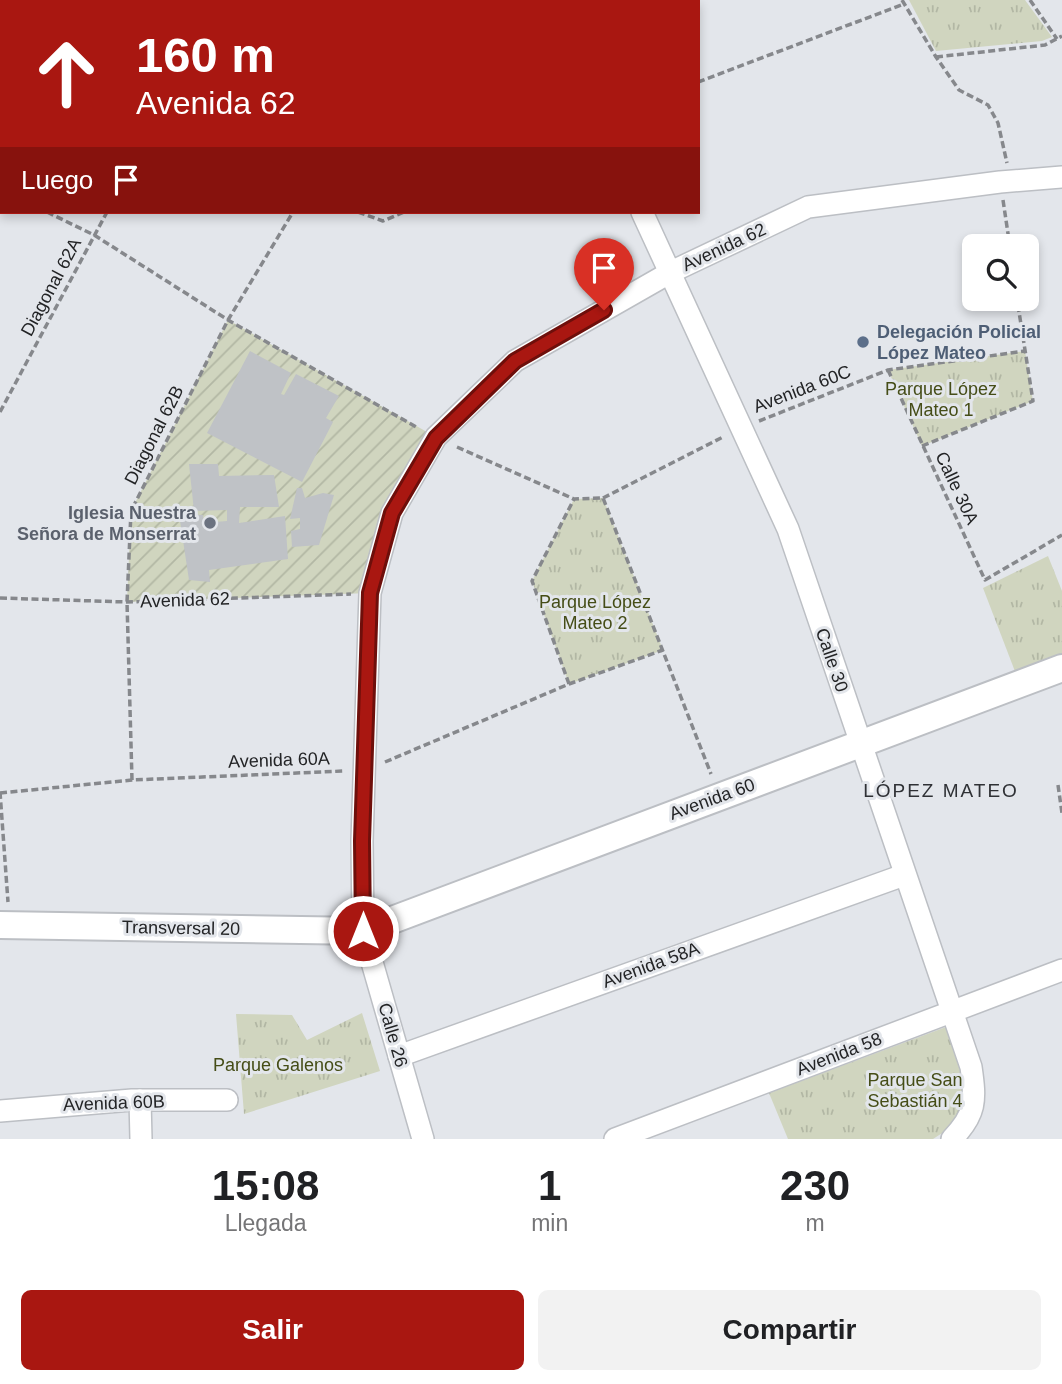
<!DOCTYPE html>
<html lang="es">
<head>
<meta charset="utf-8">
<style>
  body { margin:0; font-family:Arial,sans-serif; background:#f2f2f2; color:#202124; height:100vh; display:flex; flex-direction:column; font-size:26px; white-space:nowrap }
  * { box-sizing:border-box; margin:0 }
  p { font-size:23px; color:#757577 }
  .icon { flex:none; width:38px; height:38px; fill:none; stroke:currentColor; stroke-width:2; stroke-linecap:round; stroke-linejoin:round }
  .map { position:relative; height:1139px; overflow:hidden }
  .side { display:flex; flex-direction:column; background:#fff; flex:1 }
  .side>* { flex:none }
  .hud { position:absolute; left:0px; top:0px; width:700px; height:214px; box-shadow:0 4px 10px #0003; background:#a91711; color:#fff; overflow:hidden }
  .tools { position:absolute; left:962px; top:234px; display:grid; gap:14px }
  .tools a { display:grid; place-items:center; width:77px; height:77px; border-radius:10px; background:#fff; box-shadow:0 4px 10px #0003; font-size:35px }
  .pin { position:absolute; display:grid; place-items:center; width:60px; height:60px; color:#fff; margin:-72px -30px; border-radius:50% 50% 50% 0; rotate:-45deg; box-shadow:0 0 7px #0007 }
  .pin .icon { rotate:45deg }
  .me { position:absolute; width:77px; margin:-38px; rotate:0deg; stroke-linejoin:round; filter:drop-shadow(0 0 5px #0008) }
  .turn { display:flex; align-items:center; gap:24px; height:147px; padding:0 21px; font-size:32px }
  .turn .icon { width:91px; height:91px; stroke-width:2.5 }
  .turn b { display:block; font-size:49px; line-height:60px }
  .then { display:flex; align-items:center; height:66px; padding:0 21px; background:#0003; gap:14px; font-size:26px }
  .eta { display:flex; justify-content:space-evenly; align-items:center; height:119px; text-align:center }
  .eta b { font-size:42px; font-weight:700; line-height:49px }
  .cta { display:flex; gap:14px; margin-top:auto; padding:14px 21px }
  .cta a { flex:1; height:80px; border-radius:10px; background:#a91711; color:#fff; font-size:28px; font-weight:700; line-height:80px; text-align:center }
  .cta a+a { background:#f2f2f2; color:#202124 }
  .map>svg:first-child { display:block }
</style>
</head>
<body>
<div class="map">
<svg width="1062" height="1139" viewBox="0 0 1062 1139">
  <defs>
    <pattern id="grass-tufts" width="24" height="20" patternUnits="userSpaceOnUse" patternTransform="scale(1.75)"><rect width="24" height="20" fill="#d0d5bf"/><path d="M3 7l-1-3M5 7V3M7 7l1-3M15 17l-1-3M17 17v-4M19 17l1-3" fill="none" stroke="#b2b7a4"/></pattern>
    <pattern id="garden-furrows" width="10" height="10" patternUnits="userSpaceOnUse" patternTransform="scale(1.75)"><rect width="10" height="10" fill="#d0d5bf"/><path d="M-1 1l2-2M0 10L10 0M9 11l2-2" fill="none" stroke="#b2b7a4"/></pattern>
  </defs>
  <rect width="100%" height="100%" fill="#e3e6eb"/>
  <g fill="url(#grass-tufts)">
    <polygon points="909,0 1025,0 1052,37 1042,41 936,51"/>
    <polygon points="1025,351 1033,401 922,446 888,370"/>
    <polygon points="603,498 663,650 569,684 532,581 574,499"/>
    <polygon points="1048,556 1062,591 1062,655 1016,674 983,588"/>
    <polygon points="362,1013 380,1071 244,1114 236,1014 292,1015 307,1040"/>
    <polygon points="946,1027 965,1086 965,1103 950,1128 933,1139 788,1139 769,1093"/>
  </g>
  <polygon fill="url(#garden-furrows)" points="228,320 436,437 392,513 370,593 127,602 131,511"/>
  <g fill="#bfc2c6">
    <polygon points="250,351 291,373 281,394 284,395 296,374 339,396 326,418 333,422 302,482 207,433"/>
    <polygon points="189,464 218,464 219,476 274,475 279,507 240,507 239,523 285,516 288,559 209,570 210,582 189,580 179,514 203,515 204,523 227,521 227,510 194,511"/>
    <polygon points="297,488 302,488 305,498 323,493 334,495 319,545 292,547 291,531 300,529 300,518 290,519"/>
  </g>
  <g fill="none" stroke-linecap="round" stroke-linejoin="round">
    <g stroke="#bcbfc4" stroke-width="24">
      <g id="minor">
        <polyline points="544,0 545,2"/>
        <polyline points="53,2 54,0"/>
        <polyline points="0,104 2,101"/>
        <path d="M642,212l146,317 183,538c5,34 5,47 -19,72"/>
        <polyline points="399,1056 904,875"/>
        <polyline points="140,1100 141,1139"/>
        <polyline points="0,1111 132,1100 227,1100"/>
        <polyline points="423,1139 363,931 362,841 370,593 392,513 436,437 515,361 671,272 808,207 1000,182 1062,177"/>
        <polyline points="615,1139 1062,970"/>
      </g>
    </g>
    <g stroke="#bcbfc4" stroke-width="30">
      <polyline id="tertiary" points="0,925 363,931 1062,668"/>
    </g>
    <g stroke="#86888c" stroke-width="3.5" stroke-dasharray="7 3.5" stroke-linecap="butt">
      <polyline points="902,0 936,57 959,90 988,105 998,123 1007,163"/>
      <polyline points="1030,0 1057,39"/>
      <polyline points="204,2 204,0"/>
      <polyline points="936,57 1045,45 1062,36"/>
      <polyline points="698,82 904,4"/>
      <polyline points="0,188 2,189"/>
      <polyline points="1003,200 1010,247"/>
      <polyline points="47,212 94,235 228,320 418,428"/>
      <polyline points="358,212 383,221 404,212"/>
      <polyline points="888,370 985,580 1062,535"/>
      <polyline points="0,412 107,212"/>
      <polyline points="759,421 888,370 1025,351"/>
      <polyline points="922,446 1033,401 1017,299"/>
      <polyline points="457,447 574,499 603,498 711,774"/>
      <polyline points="603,498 723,437"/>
      <polyline points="0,598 127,602 351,594"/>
      <polyline points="569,684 532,581 574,499"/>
      <polyline points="385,762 569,684 663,650"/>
      <polyline points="132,780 127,602 131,511 228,320 293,212"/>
      <polyline points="1058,785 1062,813"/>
      <polyline points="0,792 8,902"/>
      <polyline points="0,793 132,780 344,771"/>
    </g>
    <use href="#minor" stroke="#fff" stroke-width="21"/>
    <use href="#tertiary" stroke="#fff" stroke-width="26"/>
  </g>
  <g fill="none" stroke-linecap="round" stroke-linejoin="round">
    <g stroke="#6e0f0b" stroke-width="18">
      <polyline id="route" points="363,931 362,841 370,593 392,513 436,438 515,361 604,310"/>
    </g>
    <use href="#route" stroke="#a91711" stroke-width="12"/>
  </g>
  <circle fill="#5c6f8a" stroke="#e3e6eb" stroke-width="2.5" cx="863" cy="342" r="7"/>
  <circle fill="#6b7280" stroke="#e3e6eb" stroke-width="2.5" cx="210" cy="523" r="7"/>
  <g text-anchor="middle" stroke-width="6" stroke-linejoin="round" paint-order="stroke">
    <g font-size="18" fill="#232426" stroke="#e3e6eb">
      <text transform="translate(724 247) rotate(-25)" y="6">Avenida 62</text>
      <text transform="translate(51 287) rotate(-62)" y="6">Diagonal 62A</text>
      <text transform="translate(802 389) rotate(-21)" y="6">Avenida 60C</text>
      <text transform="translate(154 435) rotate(-63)" y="6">Diagonal 62B</text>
      <text transform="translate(957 488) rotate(65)" y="6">Calle 30A</text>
      <text transform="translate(185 600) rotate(-2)" y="6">Avenida 62</text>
      <text transform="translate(832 660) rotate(71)" y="6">Calle 30</text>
      <text transform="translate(279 760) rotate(-2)" y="6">Avenida 60A</text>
      <text transform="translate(712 799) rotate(-20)" y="6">Avenida 60</text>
      <text transform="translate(181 928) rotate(1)" y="6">Transversal 20</text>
      <text transform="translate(651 965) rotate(-20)" y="6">Avenida 58A</text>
      <text transform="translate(393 1035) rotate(74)" y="6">Calle 26</text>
      <text transform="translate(839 1054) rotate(-21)" y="6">Avenida 58</text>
      <text transform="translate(114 1103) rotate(-2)" y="6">Avenida 60B</text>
    </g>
    <g font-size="18" font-weight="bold" fill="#4e5e75" stroke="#e3e6eb" text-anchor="start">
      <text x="877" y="338">Delegación Policial<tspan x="877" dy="21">López Mateo</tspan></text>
    </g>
    <g font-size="18" fill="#454d17" stroke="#e3e6eb">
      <text x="941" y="395">Parque López<tspan x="941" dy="21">Mateo 1</tspan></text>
      <text x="595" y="608">Parque López<tspan x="595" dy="21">Mateo 2</tspan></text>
      <text x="278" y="1071">Parque Galenos</text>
      <text x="915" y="1086">Parque San<tspan x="915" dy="21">Sebastián 4</tspan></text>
    </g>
    <g font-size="18" font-weight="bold" fill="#5b616d" stroke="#e3e6eb" text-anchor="end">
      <text x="196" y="519">Iglesia Nuestra<tspan x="196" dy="21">Señora de Monserrat</tspan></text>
    </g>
    <g font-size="19" letter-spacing="2" fill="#2f3135" stroke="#e3e6eb">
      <text x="941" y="797">LÓPEZ MATEO</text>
    </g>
  </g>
</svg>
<div class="tools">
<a><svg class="icon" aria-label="search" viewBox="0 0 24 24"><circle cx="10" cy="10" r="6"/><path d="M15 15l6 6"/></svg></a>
</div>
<div class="pin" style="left:604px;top:310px;background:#d93025"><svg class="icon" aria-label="arrive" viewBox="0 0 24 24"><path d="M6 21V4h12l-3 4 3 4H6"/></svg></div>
<svg class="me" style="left:363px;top:931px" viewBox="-20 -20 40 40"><circle r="17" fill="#a91711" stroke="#fff" stroke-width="3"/><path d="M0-11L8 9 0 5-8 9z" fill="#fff"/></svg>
<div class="hud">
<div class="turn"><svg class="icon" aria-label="ahead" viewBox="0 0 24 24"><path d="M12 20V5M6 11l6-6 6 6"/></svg><div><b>160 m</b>Avenida 62</div></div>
<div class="then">Luego<svg class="icon" aria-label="arrive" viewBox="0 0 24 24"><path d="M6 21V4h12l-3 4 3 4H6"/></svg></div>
</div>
</div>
<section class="side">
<div class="eta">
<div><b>15:08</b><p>Llegada</p></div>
<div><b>1</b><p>min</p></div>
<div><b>230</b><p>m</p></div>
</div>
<div class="cta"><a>Salir</a><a>Compartir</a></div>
</section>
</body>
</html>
